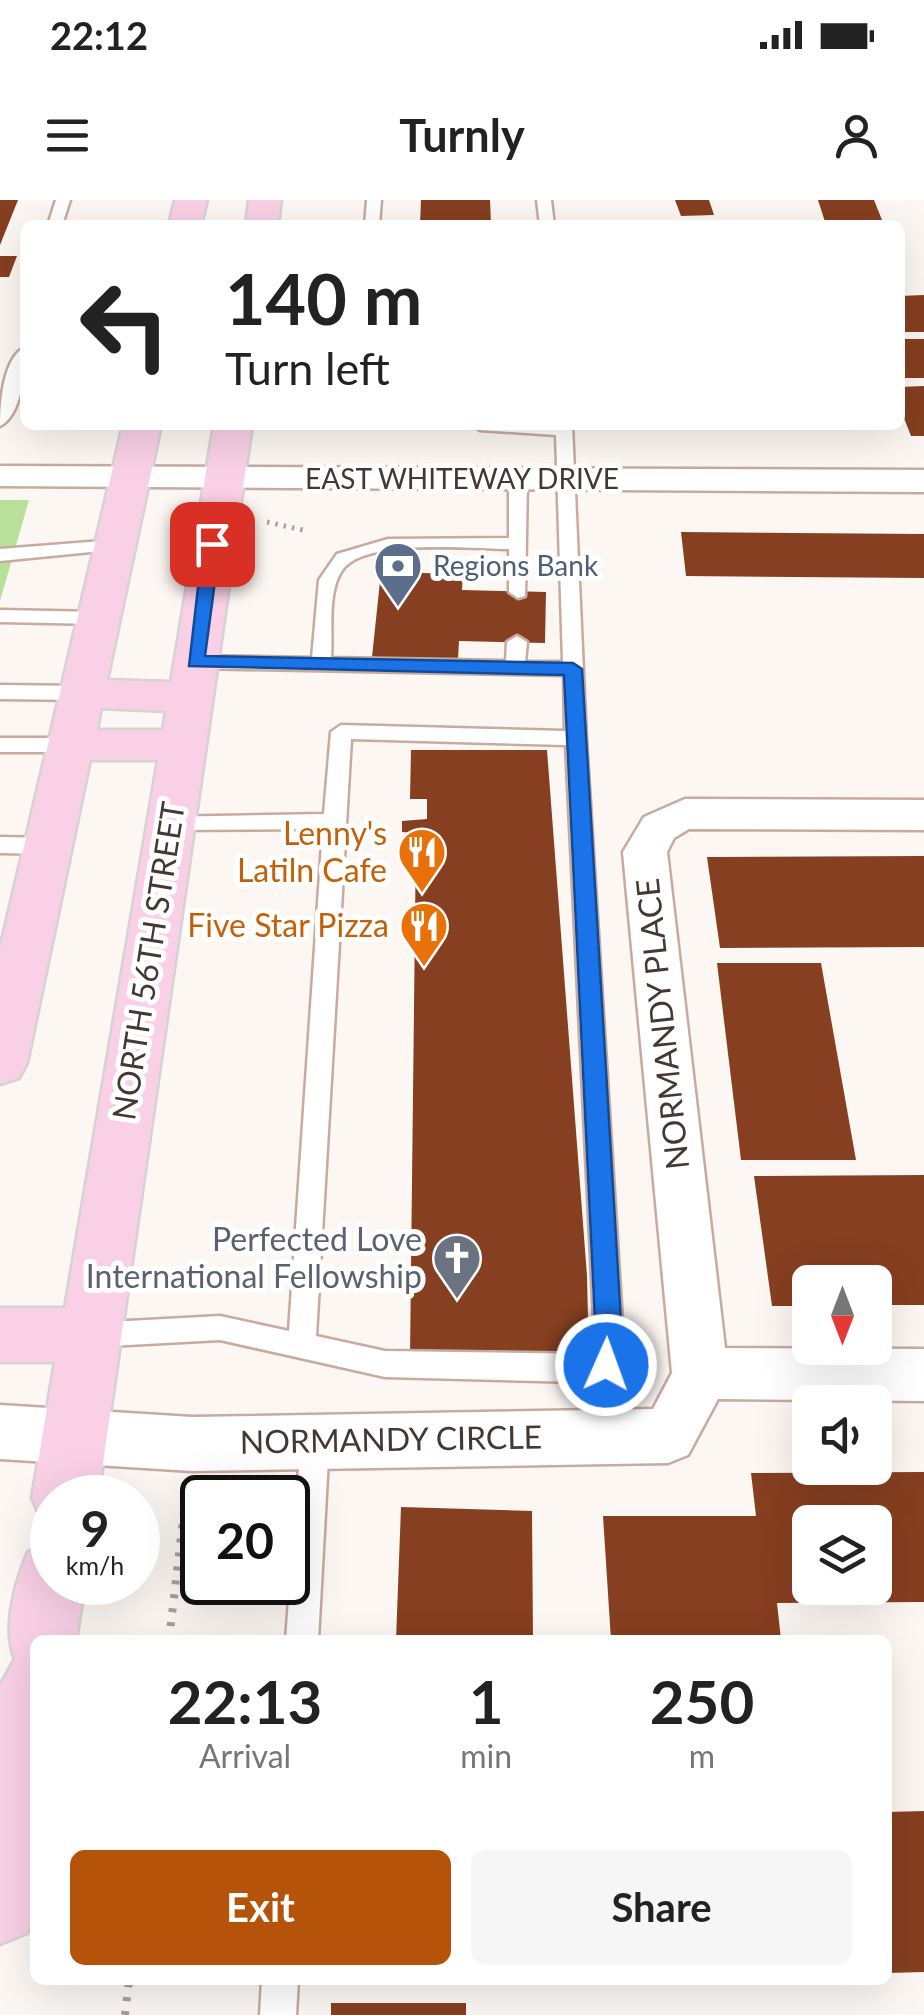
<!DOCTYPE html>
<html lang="en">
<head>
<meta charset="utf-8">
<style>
  body { margin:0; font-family:Lato,sans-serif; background:#f6f6f6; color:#222; height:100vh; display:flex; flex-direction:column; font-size:38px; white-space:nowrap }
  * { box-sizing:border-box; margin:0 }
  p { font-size:32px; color:#767676 }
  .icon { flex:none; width:55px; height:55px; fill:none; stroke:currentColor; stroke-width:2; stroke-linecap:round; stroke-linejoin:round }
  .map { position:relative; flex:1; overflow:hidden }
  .details { position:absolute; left:30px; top:1435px; width:862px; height:350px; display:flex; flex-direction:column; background:#fff; border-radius:15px; box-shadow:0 10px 40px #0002 }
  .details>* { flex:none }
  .banner { position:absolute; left:20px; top:20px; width:885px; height:210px; border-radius:15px; box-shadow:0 10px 40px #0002; background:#fff; color:#222; overflow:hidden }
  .needle { width:65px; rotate:180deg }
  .fabs { position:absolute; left:792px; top:1065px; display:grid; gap:20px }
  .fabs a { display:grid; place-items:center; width:100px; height:100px; border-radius:15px; background:#fff; box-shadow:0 10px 40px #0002; font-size:50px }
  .speed { position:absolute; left:30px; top:1275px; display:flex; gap:20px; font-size:50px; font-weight:700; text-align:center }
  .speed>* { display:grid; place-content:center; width:130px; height:130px; border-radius:50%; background:#fff; box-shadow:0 10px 40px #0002; line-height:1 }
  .speed small { font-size:25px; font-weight:400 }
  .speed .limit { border:5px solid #111; border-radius:15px; background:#fff; color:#111 }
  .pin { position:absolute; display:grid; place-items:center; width:85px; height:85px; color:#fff; margin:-42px; border-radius:20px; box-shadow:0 5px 15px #0006 }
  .me { position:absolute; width:110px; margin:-55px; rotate:2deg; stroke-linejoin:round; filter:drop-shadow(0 0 8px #0008) }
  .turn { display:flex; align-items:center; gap:35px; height:210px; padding:0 40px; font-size:45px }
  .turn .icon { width:130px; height:130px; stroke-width:2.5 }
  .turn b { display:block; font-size:70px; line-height:85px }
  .eta { display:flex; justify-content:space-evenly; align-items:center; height:170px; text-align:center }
  .eta b { font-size:60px; font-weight:700; line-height:70px }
  .button { display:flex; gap:20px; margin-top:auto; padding:20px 40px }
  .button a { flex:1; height:115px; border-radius:15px; background:#b45309; color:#fff; font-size:40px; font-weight:700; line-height:115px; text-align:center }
  .button a+a { background:#f6f6f6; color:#222 }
  .status { display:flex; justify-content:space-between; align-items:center; height:70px; padding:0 50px; background:#fff; direction:ltr }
  .status svg { height:28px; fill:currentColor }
  header { display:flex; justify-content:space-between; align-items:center; height:130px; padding:0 40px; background:#fff; font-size:45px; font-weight:700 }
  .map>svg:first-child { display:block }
</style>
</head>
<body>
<div class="status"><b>22:12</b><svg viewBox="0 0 49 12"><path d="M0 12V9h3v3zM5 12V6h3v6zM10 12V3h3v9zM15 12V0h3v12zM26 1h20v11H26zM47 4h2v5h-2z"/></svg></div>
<header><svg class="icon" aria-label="menu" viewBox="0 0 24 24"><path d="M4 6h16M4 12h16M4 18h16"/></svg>Turnly<svg class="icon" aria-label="person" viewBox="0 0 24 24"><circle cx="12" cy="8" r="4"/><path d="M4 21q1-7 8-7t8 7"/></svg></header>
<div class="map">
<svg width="924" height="1815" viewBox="0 0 924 1815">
  <rect width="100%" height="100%" fill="#fdf7f4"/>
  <polygon fill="#b8e098" points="0,300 29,300 0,401"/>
  <g fill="#863f20" fill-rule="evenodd">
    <polygon points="0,0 18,0 0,45"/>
    <polygon points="421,0 490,0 491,25 420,25"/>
    <polygon points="675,0 709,0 714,15 681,16"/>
    <polygon points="818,0 874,0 884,25 826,25"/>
    <polygon points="0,56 17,56 9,77 0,77"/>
    <polygon points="924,95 924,132 900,132 900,96"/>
    <rect x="900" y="139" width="24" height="39"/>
    <polygon points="924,186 924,236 911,236 900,208 900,187"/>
    <polygon points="681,332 924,334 924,378 686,376"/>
    <polygon points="381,372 463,374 462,390 546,392 545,443 459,441 458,459 372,457"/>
    <polygon points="411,550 547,550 587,1076 589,1158 410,1157 416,633 402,632 402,621 427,619 427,599 410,599"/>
    <polygon points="924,656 924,747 720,748 707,657"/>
    <polygon points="717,763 821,763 856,960 741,960"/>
    <polygon points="924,975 924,1105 875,1105 875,1082 810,1082 810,1106 772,1106 754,976"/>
    <path d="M924,1272v130l-147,1 4,37h-170l-8,-124h153l-5,-43zM810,1322h65v66h-65z"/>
    <polygon points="401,1307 532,1311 533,1440 396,1440"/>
    <polygon points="924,1611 924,1772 888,1773 888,1612"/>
    <rect x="331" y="1803" width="135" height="12"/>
  </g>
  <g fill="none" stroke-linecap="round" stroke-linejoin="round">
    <g stroke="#c8ab9f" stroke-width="5">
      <g id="lane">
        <polygon points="56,0 70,0 62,25 48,25"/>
        <polygon points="367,0 381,0 379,25 365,25"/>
        <polygon points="537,0 551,0 554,25 540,25"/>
        <path d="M25,147c0,22 -3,68 -25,79 0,-23 3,-68 25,-79z"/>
        <path d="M472,225h100l14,313 36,583 -6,53 -38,8 -193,-5 -165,-37 -129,7 -10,-3 -4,-9 4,-9 10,-3 129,-7 69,15 34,-502 -153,1 -8,-3 -3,-5 3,-5 162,-3 7,-82 10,-7 224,6 -1,-56 -369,-7 -10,-6 10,-6 117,2 7,-78 18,-26 51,-15 121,-1v-59l9,-5 9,5 -2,117 -7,2 -9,-6v-43c-37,0 -148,-12 -168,23 -14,23 -8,61 -10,86l175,3 1,-19 10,-6 10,6 -2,20h38l-7,-227 -76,-5zM351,539l215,6 28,576 -1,33 -208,-3 -69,-15z"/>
        <polygon points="115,340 124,345 121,349 0,361 0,349"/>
        <polygon points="0,410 99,412 109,418 99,424 0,422"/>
        <polygon points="0,485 82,486 92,493 82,500 0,499"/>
        <polygon points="0,538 70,538 80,545 70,552 0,552"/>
        <polygon points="0,637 47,638 58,646 47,654 0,653"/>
        <polygon points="315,1227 325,1231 329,1241 318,1440 286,1440 301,1241 305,1231"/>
        <polygon points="262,1780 298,1780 296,1815 260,1815"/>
      </g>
    </g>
    <g stroke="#c8ab9f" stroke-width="5">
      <g id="street">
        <polygon points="0,266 924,270 924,292 0,286"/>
        <polygon points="685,599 924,600 924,630 689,629 674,638 667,652 725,1148 924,1149 924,1201 718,1199 688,1255 668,1263 192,1271 0,1259 0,1205 192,1217 653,1209 672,1173 623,652 644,617"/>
      </g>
    </g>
    <g stroke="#d6d3d2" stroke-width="5">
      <g id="primary">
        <polygon points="175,0 207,0 201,25 169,25"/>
        <polygon points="249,0 281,0 278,25 246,25"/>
        <path d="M123,225h38l-54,255 64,2 43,-257h38l-154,1073h-46v26l-10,-4 -10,-22 23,-136h-55v-54h65l93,-548h-68l-63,303 -8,15 -19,6v-135zM101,508l65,3 -3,19h-66z"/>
        <path d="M52,1343v39h33l-9,58h-41v273l-8,20 -27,11v-258l15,-27c-13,-32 0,-75 13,-107z"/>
      </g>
    </g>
    <polyline stroke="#a9a09c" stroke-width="5" stroke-dasharray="2.5 6" stroke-linecap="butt" points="267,322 307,331"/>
    <g stroke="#a9a09c" stroke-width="8" stroke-dasharray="4 10" stroke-linecap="butt">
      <polyline points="169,1440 186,1294"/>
      <polyline points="125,1815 129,1780"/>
    </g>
    <use href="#lane" fill="#fff" fill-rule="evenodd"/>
    <use href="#street" fill="#fff" fill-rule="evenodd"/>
    <use href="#primary" fill="#f9d0e6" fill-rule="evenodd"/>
  </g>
  <polygon fill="#1a73e8" stroke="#114b97" stroke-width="2.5" points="212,340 220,344 205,456 573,463 582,469 621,1121 615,1173 606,1177 597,1173 595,1121 564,475 189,466 203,344"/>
  <defs>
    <g id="bank-pin" transform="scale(2.5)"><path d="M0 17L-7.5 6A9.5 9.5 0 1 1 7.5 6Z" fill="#5c6f8a" stroke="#fff"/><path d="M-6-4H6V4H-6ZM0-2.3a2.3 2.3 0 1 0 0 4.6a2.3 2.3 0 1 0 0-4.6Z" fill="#fff"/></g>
    <g id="restaurant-pin" transform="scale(2.5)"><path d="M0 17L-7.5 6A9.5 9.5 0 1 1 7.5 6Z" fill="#e8710a" stroke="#fff"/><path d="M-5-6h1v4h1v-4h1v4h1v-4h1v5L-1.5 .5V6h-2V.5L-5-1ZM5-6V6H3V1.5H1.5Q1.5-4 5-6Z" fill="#fff"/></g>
    <g id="church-pin" transform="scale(2.5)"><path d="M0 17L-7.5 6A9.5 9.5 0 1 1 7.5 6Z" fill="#6b7280" stroke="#fff"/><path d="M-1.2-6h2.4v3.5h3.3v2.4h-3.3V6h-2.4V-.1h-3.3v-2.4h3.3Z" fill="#fff"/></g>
  </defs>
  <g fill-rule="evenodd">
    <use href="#bank-pin" x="398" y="366"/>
    <use href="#restaurant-pin" x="422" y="652"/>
    <use href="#restaurant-pin" x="424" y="726"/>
    <use href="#church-pin" x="457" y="1058"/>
  </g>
  <g text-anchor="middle" stroke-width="10" stroke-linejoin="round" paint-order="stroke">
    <g font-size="28" fill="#443833" stroke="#fff">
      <text x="462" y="289">EAST WHITEWAY DRIVE</text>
    </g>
    <g font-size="28" fill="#4e5e75" stroke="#fff" text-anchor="start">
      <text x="433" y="376">Regions Bank</text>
    </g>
    <g font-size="32" fill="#c56008" stroke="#fff" text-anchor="end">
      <text x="387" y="645">Lenny's<tspan x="387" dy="37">Latiln Cafe</tspan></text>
      <text x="389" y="737">Five Star Pizza</text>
    </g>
    <g font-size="32" fill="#443833" stroke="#fff">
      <text transform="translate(149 761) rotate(-81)" y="11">NORTH 56TH STREET</text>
      <text transform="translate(663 824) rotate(-96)" y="11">NORMANDY PLACE</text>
      <text transform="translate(391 1240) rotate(-1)" y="11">NORMANDY CIRCLE</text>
    </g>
    <g font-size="32" fill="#5b616d" stroke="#fff" text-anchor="end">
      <text x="422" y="1051">Perfected Love<tspan x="422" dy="37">International Fellowship</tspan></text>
    </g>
  </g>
</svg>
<div class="fabs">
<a><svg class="needle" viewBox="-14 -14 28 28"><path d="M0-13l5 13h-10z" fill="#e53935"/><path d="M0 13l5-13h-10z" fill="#767676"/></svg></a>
<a><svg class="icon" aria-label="sound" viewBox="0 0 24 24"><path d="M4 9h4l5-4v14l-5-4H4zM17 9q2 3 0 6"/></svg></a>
<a><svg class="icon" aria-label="layers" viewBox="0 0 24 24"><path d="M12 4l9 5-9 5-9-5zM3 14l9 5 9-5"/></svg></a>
</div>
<div class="speed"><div>9<small>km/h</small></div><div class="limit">20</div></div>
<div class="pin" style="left:212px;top:344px;background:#d93025"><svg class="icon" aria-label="arrive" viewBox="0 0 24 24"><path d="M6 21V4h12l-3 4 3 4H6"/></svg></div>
<svg class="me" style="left:606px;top:1165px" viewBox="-20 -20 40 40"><circle r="17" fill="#1a73e8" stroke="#fff" stroke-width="3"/><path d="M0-11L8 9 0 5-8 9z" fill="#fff"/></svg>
<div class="banner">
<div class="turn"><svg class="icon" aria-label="left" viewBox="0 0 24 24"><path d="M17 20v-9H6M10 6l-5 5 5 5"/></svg><div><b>140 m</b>Turn left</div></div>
</div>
<section class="details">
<div class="eta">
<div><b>22:13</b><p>Arrival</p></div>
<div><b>1</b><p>min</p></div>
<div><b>250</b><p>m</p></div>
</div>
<div class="button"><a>Exit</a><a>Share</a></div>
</section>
</div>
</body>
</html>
